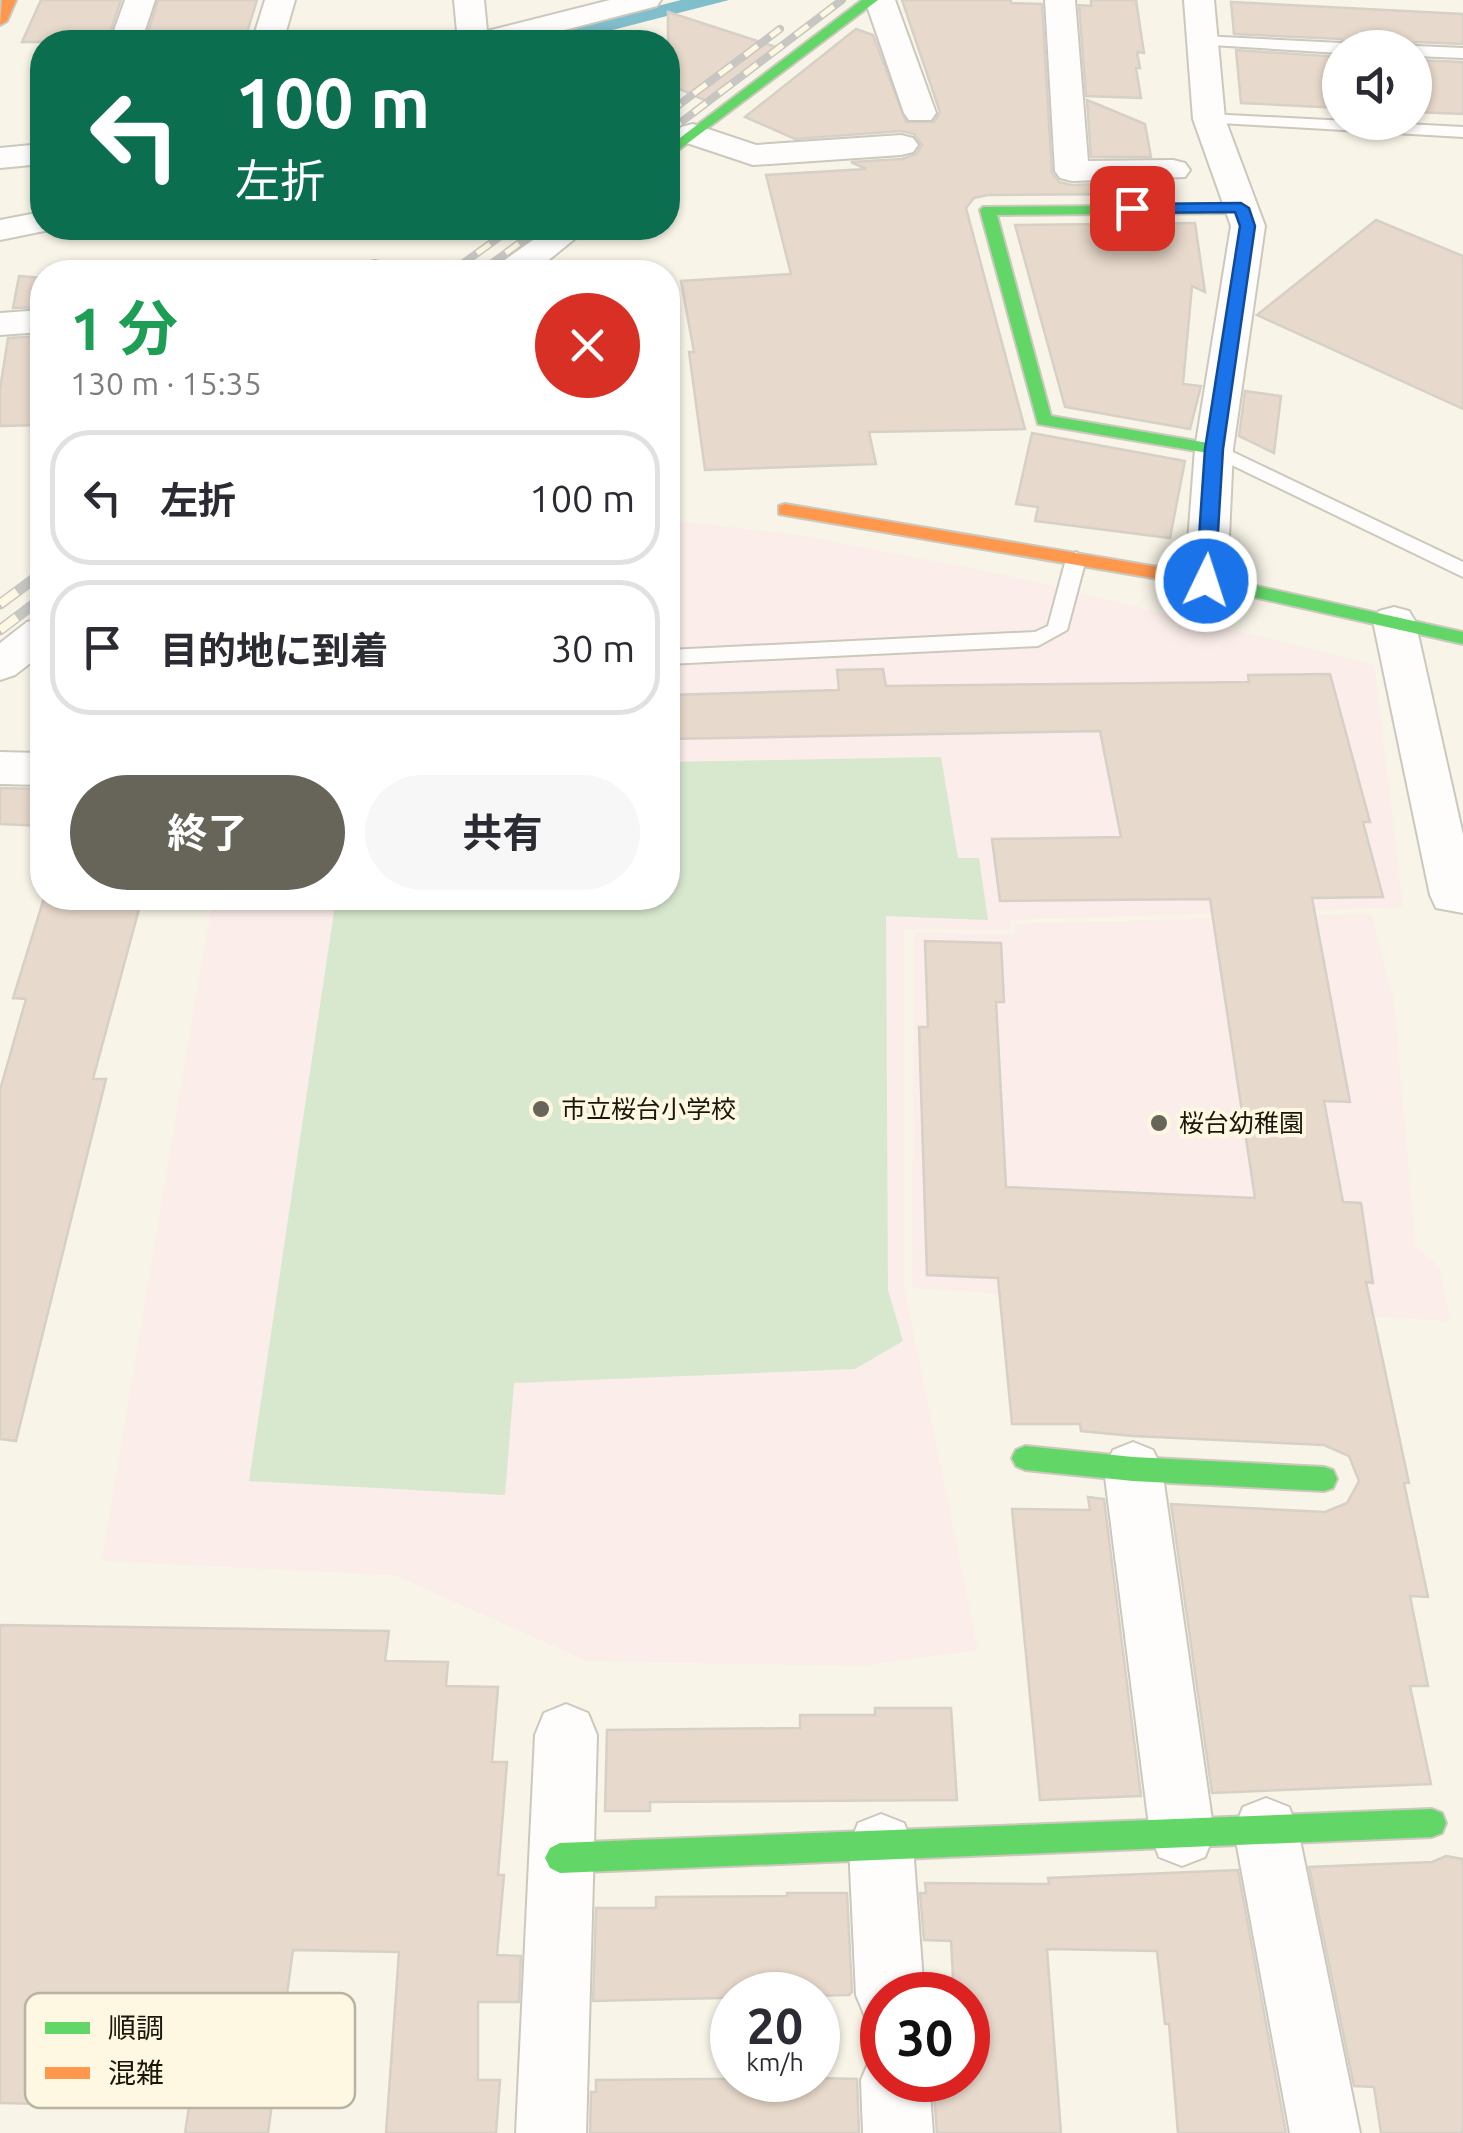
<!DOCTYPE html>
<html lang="ja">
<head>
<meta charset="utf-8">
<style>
  body { margin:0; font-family:Ubuntu,"Noto Sans JP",sans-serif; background:#f7f7f7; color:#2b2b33; height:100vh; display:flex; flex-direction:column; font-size:38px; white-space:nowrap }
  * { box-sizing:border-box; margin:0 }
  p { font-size:32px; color:#7c7c81 }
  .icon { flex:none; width:55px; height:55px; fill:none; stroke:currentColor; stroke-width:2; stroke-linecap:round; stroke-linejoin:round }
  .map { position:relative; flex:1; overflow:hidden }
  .panel { position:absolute; left:30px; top:260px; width:650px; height:650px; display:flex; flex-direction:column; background:#fff; border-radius:40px; box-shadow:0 2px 8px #0004 }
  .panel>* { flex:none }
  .banner { position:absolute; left:30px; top:30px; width:650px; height:210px; border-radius:40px; box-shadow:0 2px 8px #0004; background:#0b6e4f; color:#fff; overflow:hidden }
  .fabs { position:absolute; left:1322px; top:30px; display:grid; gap:20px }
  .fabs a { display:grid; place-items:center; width:110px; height:110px; border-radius:50%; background:#fff; box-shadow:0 2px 8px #0004; font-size:50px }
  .speed { position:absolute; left:710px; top:1972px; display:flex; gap:20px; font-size:50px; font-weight:700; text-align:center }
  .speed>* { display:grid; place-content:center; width:130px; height:130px; border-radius:50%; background:#fff; box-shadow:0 2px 8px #0004; line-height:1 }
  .speed small { font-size:25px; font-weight:400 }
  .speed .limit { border:15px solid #d22; background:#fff; color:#111 }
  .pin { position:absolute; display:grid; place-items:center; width:85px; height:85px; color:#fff; margin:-42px; border-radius:20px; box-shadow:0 5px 15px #0006 }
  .me { position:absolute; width:110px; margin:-55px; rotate:4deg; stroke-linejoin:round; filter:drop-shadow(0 0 8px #0008) }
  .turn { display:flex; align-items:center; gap:35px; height:210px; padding:0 40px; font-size:45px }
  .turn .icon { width:130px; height:130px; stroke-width:2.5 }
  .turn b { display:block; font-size:70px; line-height:85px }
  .round { display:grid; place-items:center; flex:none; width:105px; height:105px; border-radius:52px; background:#f7f7f7 }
  .headline { display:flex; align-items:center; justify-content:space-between; height:170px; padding:0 40px }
  h1 { font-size:60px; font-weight:700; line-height:75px; color:#1e9e55 }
  .action { display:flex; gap:20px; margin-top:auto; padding:20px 40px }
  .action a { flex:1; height:115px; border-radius:60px; background:#676459; color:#fff; font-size:40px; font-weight:700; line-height:115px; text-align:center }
  .action a+a { background:#f7f7f7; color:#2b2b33 }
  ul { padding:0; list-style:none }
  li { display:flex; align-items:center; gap:30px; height:135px; margin:0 20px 15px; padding:0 20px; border:5px solid #e1e1e2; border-radius:40px }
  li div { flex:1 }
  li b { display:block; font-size:38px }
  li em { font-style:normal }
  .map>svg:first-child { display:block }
</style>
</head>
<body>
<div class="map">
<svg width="1463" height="2133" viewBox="0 0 1463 2133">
  <rect width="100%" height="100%" fill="#f8f4e7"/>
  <g fill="#fbede9">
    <polygon points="668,520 800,535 1004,575 1374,664 1403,907 1010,920 1010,930 904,929 904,1288 978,1650 858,1666 587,1661 395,1575 102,1561 213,898 668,898"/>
    <polygon points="1371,914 1394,1001 1415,1246 1439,1267 1450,1321 912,1288 914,933 1015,934 1015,924"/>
  </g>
  <polygon fill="#d8e8ce" points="941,757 958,858 979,858 988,920 886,916 888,1290 903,1341 855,1369 514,1383 505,1495 249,1481 336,898 668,898 668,762"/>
  <polygon fill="#81becb" points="681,0 729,0 566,42 516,42"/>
  <g fill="#e7d9cb" stroke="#d6d0c7" stroke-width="2.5">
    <polygon points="41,0 121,0 107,42 22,42"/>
    <polygon points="158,0 257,0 244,42 145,42"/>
    <polygon points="902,0 1011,0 1011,3 1042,4 1052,173 1059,182 1072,185 1155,182 1157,194 988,195 974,198 966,208 1025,429 869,432 876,464 705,470 689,352 694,352 681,281 791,274 766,175 866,169 851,162 902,159 916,154 922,145 914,134 901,131 795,139 745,117 856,29 873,35 906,122 934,122 940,112"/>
    <polygon points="1091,0 1136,0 1144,53 1137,52 1140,68 1136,68 1141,98 1086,96 1079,5 1091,6"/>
    <polygon points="1231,2 1463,14 1463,44 1415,42 1406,48 1352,48 1341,39 1234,34"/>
    <polygon points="668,12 779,48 709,102 668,84"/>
    <polygon points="1236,50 1340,57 1340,108 1241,103"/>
    <polygon points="1415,60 1463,62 1463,114 1415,112"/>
    <polygon points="1087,100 1145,124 1151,157 1091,157"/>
    <polygon points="1376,220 1463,256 1463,409 1257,315"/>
    <polygon points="1195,223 1205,292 1192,286 1183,384 1201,386 1190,429 1065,407 1015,225"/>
    <polygon points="19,276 42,278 42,307 13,308"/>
    <polygon points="42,336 42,425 0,426 0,389 8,338"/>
    <polygon points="1245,391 1281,396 1274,453 1239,436"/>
    <polygon points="1032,433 1185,461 1170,538 1035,521 1038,507 1016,504"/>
    <polygon points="883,669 886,686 1249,682 1248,675 1330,674 1370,822 1363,822 1383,897 1312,898 1350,1102 1324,1101 1343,1202 1361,1203 1373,1283 1366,1282 1409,1483 1404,1483 1428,1597 1410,1596 1428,1686 1410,1686 1431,1784 1212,1793 1171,1504 1325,1512 1347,1503 1359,1481 1349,1456 1324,1445 1133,1436 1081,1431 1080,1424 1012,1424 998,1278 927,1275 919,1027 928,1027 925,941 1001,943 1004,1002 996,1002 1006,1187 1255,1198 1210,899 1000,901 992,839 1121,837 1100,731 668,739 668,695 839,690 837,670"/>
    <polygon points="0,788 42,789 42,826 0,824"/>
    <polygon points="44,898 142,898 93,1079 106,1079 16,1441 0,1439 0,1090 26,999 13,998"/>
    <polygon points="1088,1497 1104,1499 1141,1796 1040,1800 1012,1509 1090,1510"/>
    <polygon points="0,1625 389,1631 385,1661 448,1662 446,1686 498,1687 492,1762 507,1762 498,1875 504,1875 497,1955 521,1956 519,2002 478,2002 478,2080 500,2080 496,2133 386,2133 399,1952 293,1950 268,2133 185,2133 189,2107 0,2103"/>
    <polygon points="875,1708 951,1708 957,1800 650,1802 650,1811 605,1811 607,1730 800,1728 800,1715 875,1715"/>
    <polygon points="1446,1856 1463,1859 1463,2133 1381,2133 1374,2087 1354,2086 1309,1867 1432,1862"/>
    <polygon points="1238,1870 1286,2133 1178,2133 1169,2024 1165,2024 1157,1951 1047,1949 1061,2133 937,2133 933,2081 968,2082 968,1995 954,1995 951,1941 924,1940 920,1893 926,1893 925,1883 1049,1884 1048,1878"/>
    <polygon points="787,1893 847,1893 852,1992 849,1995 593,2001 596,1908 656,1908 656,1897 787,1896"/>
    <polygon points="818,2078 857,2079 859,2133 590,2133 591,2092 596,2092 596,2080"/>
  </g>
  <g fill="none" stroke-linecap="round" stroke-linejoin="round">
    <g stroke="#cbc8bd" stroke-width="4">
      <g id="lane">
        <polygon points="1202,36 1341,43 1348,48 1340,48 1340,53 1196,44 1196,38"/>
        <polygon points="1415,46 1463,48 1463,58 1415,56 1415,48 1410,48"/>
        <polygon points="1209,114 1463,127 1463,137 1203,122 1203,116"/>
        <polygon points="1214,443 1463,562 1463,577 1207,453 1207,445"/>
        <polygon points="1076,552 1086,559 1067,630 1038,646 668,664 668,650 1035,632 1048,626 1066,559"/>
      </g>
    </g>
    <g stroke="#cbc8bd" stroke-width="4">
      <g id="street">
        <polygon points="125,0 155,0 141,42 110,42"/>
        <polygon points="265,0 295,0 283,42 252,42"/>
        <polygon points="454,0 484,0 487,31 610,0 661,0 657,6 518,42 458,42"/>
        <polygon points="865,0 895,0 936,113 931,120 909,120 904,113"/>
        <polygon points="1045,0 1075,0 1088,161 1173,160 1185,163 1190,170 1185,177 1072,181 1060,178 1055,171"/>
        <polygon points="1184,0 1214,0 1225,119 1265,226 1233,449 1227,581 1221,591 1206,595 1191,591 1185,581 1195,449 1231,226 1193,119"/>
        <polygon points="693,124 756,145 901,135 913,138 918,145 913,152 901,155 753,165 681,141 677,134 681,127"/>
        <polygon points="42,144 42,164 0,168 0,148"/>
        <polygon points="42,212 42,228 54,229 0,240 0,220"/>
        <polygon points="550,228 588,228 534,272 495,272 499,264"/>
        <polygon points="375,261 388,264 393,272 355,272 360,264"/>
        <polygon points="42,310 42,332 0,335 0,313"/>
        <polygon points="1394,607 1409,611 1415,621 1463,835 1463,913 1436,908 1430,895 1373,621 1379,611"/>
        <polygon points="42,618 42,654 15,675 0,680 0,643 27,622"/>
        <polygon points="0,752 42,753 42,785 0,784"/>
        <polygon points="1133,1442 1153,1450 1162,1469 1214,1834 1205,1857 1182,1866 1159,1857 1150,1834 1104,1469 1113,1450"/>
        <polygon points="566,1704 588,1713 597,1735 586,2133 516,2133 535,1735 544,1713"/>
        <polygon points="1266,1798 1289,1807 1298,1830 1360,2133 1290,2133 1234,1830 1243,1807"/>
        <polygon points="881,1814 904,1823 913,1846 924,1995 882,1995 882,2025 866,2019 856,1995 849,1846 858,1823"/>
        <polygon points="882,2051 882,2080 929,2080 933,2133 863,2133 861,2080 871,2056"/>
      </g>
    </g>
    <g stroke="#cbc8bd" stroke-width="4">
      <g id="fast">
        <polygon points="862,0 878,0 668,158 668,147"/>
        <polygon points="1246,205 1246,211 1241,213 997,215 1051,416 1214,444 1223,449 1214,454 1038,424 980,210 983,207"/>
        <polygon points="1211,576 1463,632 1463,644 1204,586 1204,578"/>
        <polygon points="1025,1446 1133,1457 1324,1467 1333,1470 1337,1479 1333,1488 1324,1491 1133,1481 1025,1470 1016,1466 1012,1458 1016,1450"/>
        <polygon points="1432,1809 1442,1813 1446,1823 1442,1833 1432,1837 560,1873 550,1868 545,1858 550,1848 560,1843"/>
      </g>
    </g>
    <g stroke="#cbc8bd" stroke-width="4">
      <g id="slow">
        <polygon points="2,0 16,0 7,21 0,25"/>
        <polygon points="785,504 1211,576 1220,582 1211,588 779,514 779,506"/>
      </g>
    </g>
    <use href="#lane" fill="#fefdfb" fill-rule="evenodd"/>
    <use href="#street" fill="#fefdfb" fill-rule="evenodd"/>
    <use href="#fast" fill="#63d668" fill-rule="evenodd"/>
    <use href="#slow" fill="#ff974d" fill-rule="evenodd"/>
    <g stroke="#c7c6c2" stroke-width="8">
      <g id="rail-far1">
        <polyline points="668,113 780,29"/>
        <polyline points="668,132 842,0"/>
        <polyline points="451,272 512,228"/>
        <polyline points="480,272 540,228"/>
      </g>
    </g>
    <g stroke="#c7c6c2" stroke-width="11">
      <g id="rail">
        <polyline points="0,604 42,573"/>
        <polyline points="0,630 42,598"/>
      </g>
    </g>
    <use href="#rail-far1" stroke="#fef7e1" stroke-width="5" stroke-dasharray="16" stroke-linecap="butt"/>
    <use href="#rail" stroke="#fef7e1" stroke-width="8" stroke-dasharray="21" stroke-linecap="butt"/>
  </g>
  <polygon fill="#1a73e8" stroke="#114b97" stroke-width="2.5" points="1241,203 1249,208 1255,226 1223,449 1215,581 1206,587 1196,581 1205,449 1240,226 1235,212 1132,213 1125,208 1132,204"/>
  <g fill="#676459" stroke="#fef7e1" stroke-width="4">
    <circle cx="541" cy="1109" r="10"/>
    <circle cx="1159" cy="1123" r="10"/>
  </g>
  <g text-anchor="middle" stroke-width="8" stroke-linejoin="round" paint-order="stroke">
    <g font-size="25" fill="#19160c" stroke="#fef7e1" text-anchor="start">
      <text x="561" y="1118">市立桜台小学校</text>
      <text x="1179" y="1132">桜台幼稚園</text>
    </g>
  </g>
  <rect x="25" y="1993" width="330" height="115" rx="15" fill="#fef7e1" stroke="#b9b4a1" stroke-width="2.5"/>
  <rect x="45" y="2022" width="45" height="12" fill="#63d668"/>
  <rect x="45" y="2067" width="45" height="12" fill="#ff974d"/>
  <g font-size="28" fill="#19160c">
    <text x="108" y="2038">順調</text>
    <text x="108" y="2083">混雑</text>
  </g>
</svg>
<div class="fabs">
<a><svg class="icon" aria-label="sound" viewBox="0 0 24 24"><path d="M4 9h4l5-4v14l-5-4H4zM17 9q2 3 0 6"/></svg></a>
</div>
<div class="speed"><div>20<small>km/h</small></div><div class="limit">30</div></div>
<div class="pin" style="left:1132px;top:208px;background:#d93025"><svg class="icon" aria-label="arrive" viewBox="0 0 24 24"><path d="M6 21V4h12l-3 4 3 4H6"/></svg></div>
<svg class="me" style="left:1206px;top:581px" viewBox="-20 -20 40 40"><circle r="17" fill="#1a73e8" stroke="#fff" stroke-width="3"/><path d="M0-11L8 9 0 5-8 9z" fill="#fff"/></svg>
<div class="banner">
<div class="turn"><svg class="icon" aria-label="left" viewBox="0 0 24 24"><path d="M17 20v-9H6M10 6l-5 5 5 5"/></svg><div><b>100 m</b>左折</div></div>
</div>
<section class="panel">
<div class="headline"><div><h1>1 分</h1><p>130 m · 15:35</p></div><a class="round" style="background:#d93025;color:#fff"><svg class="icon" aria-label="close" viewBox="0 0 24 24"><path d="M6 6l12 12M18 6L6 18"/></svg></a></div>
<ul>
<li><svg class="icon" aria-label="left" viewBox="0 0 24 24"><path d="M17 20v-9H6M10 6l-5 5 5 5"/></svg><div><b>左折</b></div><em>100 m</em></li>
<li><svg class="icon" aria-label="arrive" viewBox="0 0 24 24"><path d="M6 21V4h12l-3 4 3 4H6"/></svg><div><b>目的地に到着</b></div><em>30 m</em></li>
</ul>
<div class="action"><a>終了</a><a>共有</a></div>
</section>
</div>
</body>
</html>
